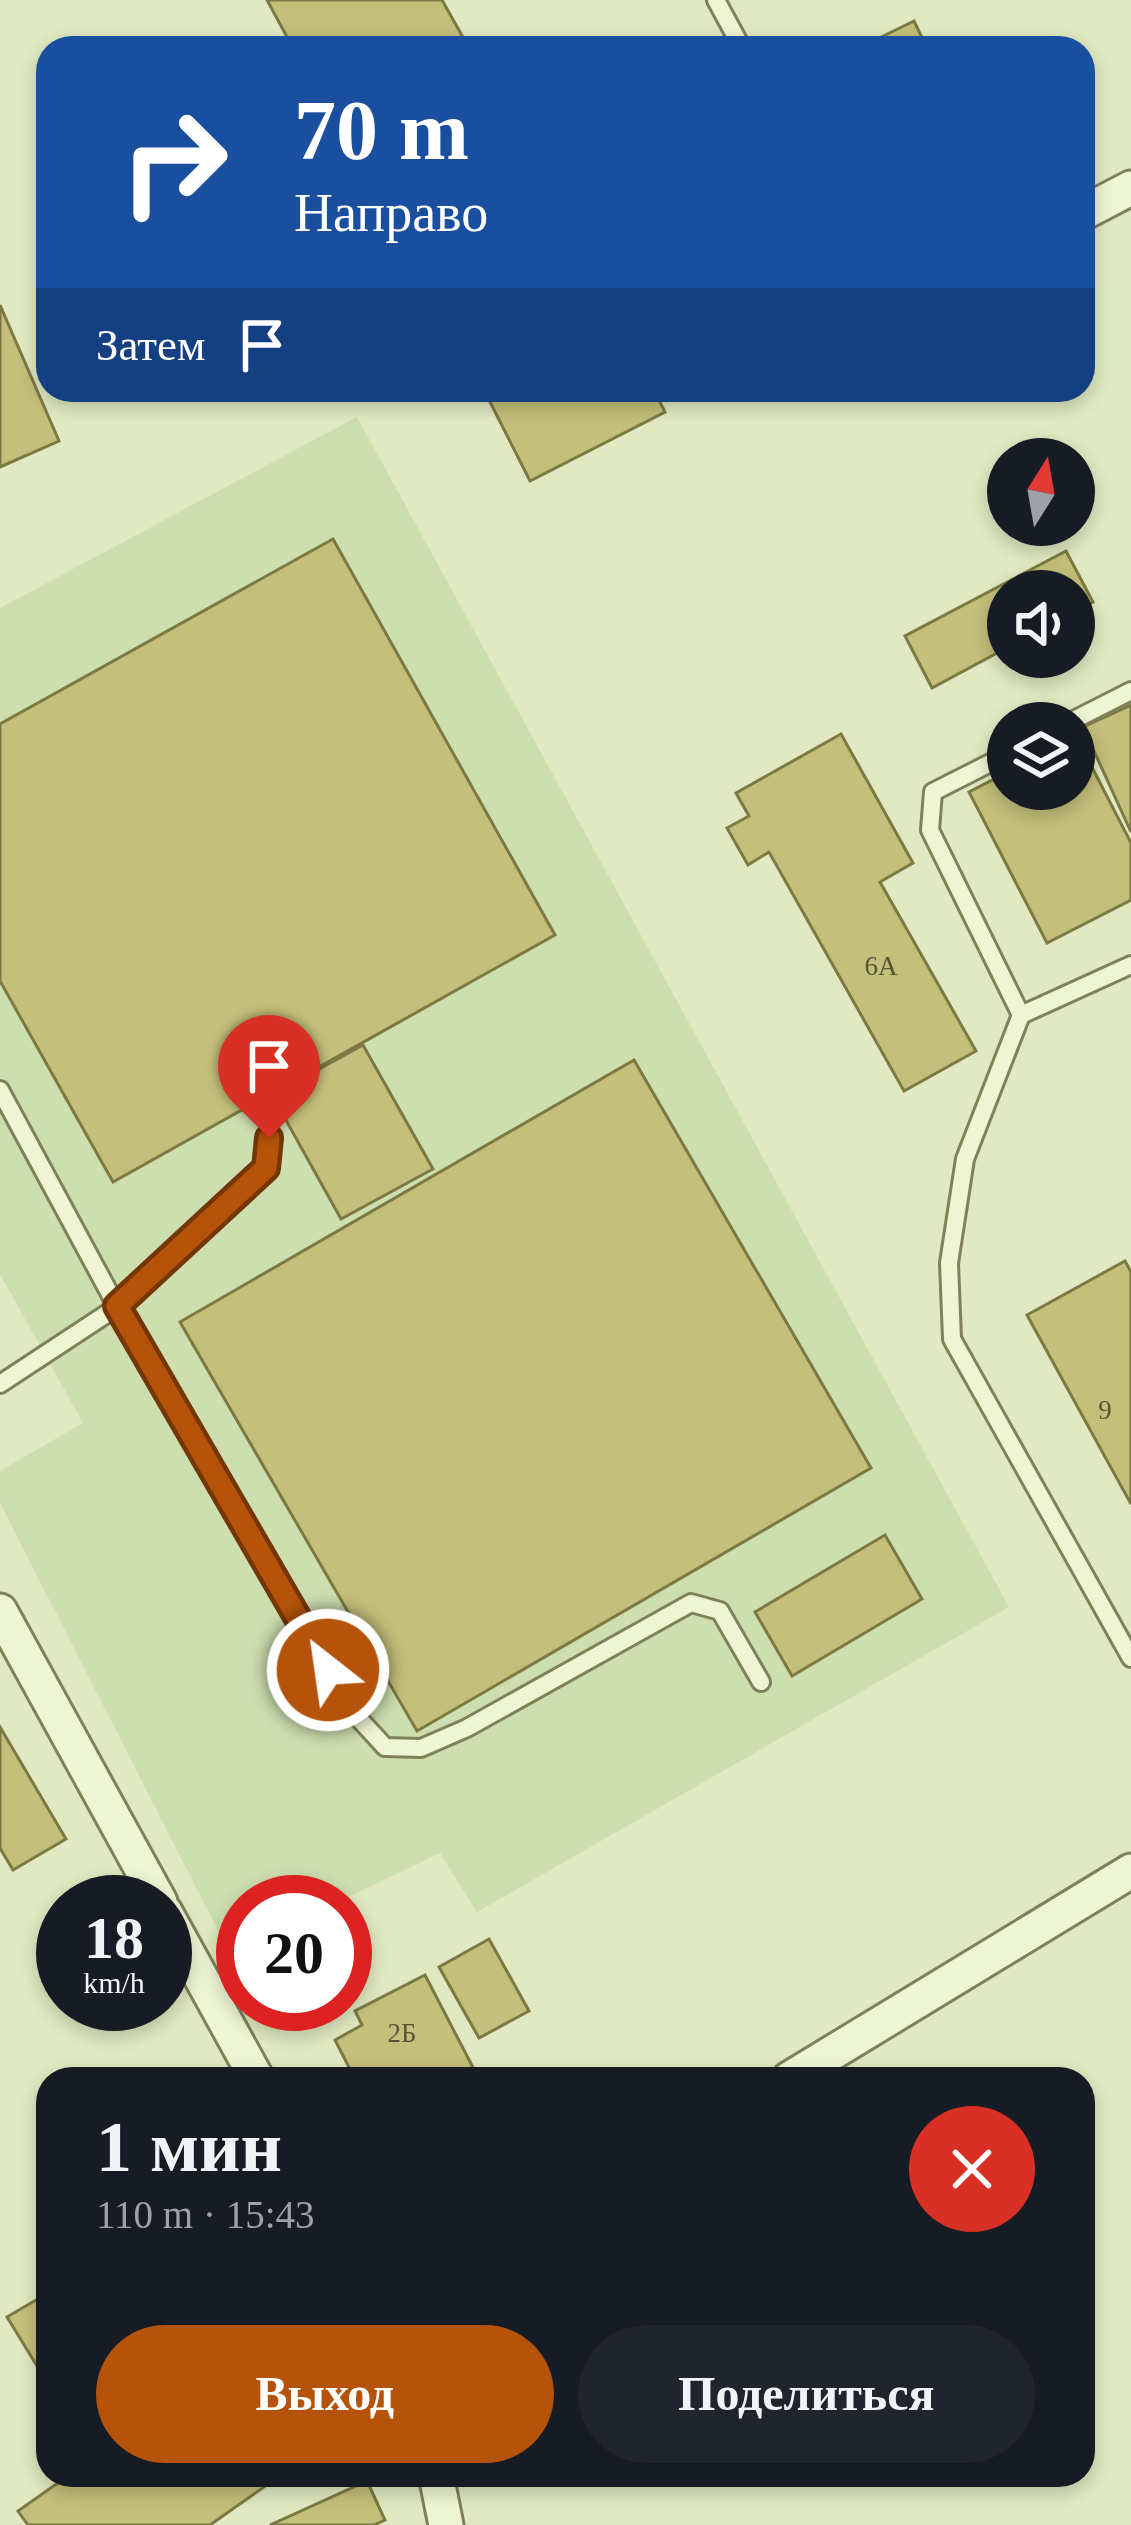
<!DOCTYPE html>
<html lang="ru">
<head>
<meta charset="utf-8">
<style>
  body { margin:0; font-family:"Times New Roman",serif; background:#20242c; color:#f1f3f6; height:100vh; display:flex; flex-direction:column; font-size:45px; white-space:nowrap }
  * { box-sizing:border-box; margin:0 }
  p { font-size:39px; color:#9ea1a6 }
  .icon { flex:none; width:66px; height:66px; fill:none; stroke:currentColor; stroke-width:2; stroke-linecap:round; stroke-linejoin:round }
  .map { position:relative; flex:1; overflow:hidden }
  .details { position:absolute; left:36px; top:2067px; width:1059px; height:420px; display:flex; flex-direction:column; background:#171b24; border-radius:36px; box-shadow:0 6px 18px #0003 }
  .details>* { flex:none }
  .guide { position:absolute; left:36px; top:36px; width:1059px; height:366px; border-radius:36px; box-shadow:0 6px 18px #0003; background:#1a4fa0; color:#fff; overflow:hidden }
  .needle { width:78px; rotate:11deg }
  .fabs { position:absolute; left:987px; top:438px; display:grid; gap:24px }
  .fabs a { display:grid; place-items:center; width:108px; height:108px; border-radius:50%; background:#171b24; box-shadow:0 6px 18px #0003; font-size:60px }
  .speed { position:absolute; left:36px; top:1875px; display:flex; gap:24px; font-size:60px; font-weight:700; text-align:center }
  .speed>* { display:grid; place-content:center; width:156px; height:156px; border-radius:50%; background:#171b24; box-shadow:0 6px 18px #0003; line-height:1 }
  .speed small { font-size:30px; font-weight:400 }
  .speed .limit { border:18px solid #d22; background:#fff; color:#111 }
  .pin { position:absolute; display:grid; place-items:center; width:102px; height:102px; color:#fff; margin:-123px -51px; border-radius:50% 50% 50% 0; rotate:-45deg; box-shadow:0 0 12px #0007 }
  .pin .icon { rotate:45deg }
  .me { position:absolute; width:132px; margin:-66px; rotate:330deg; stroke-linejoin:round; filter:drop-shadow(0 0 9px #0008) }
  .turn { display:flex; align-items:center; gap:42px; height:252px; padding:0 60px; font-size:54px }
  .turn .icon { width:156px; height:156px; stroke-width:2.5 }
  .turn b { display:block; font-size:84px; line-height:102px }
  .then { display:flex; align-items:center; height:114px; padding:0 60px; background:#0003; gap:24px; font-size:45px }
  .round { display:grid; place-items:center; flex:none; width:126px; height:126px; border-radius:63px; background:#20242c }
  .overview { display:flex; align-items:center; justify-content:space-between; height:204px; padding:0 60px }
  h1 { font-size:72px; font-weight:800; line-height:90px }
  .primary-button { display:flex; gap:24px; margin-top:auto; padding:24px 60px }
  .primary-button a { flex:1; height:138px; border-radius:72px; background:#b45309; color:#fff; font-size:48px; font-weight:800; line-height:138px; text-align:center }
  .primary-button a+a { background:#20242c; color:#f1f3f6 }
  .map>svg:first-child { display:block }
</style>
</head>
<body>
<div class="map">
<svg width="1131" height="2525" viewBox="0 0 1131 2525">
  <rect width="100%" height="100%" fill="#e0e9c1"/>
  <polygon fill="#cddeaf" points="357,417 1009,1607 477,1912 440,1853 338,1902 243,1902 243,1948 230,1954 0,1503 0,1471 83,1423 0,1274 0,608"/>
  <g fill="#c4bf7a" stroke="#7d7942" stroke-width="3">
    <polygon points="267,0 442,0 469,48 293,48"/>
    <polygon points="914,21 927,48 859,48"/>
    <polygon points="0,305 59,441 0,467"/>
    <polygon points="484,390 654,390 665,412 530,481"/>
    <polygon points="333,539 555,935 113,1182 0,981 0,724"/>
    <polygon points="1066,551 1093,602 1074,612 1074,591 1008,591 1008,647 932,688 905,636"/>
    <polygon points="1131,705 1131,832 1083,727"/>
    <polygon points="841,734 913,863 880,882 976,1051 904,1091 769,852 748,865 727,828 749,816 736,793"/>
    <polygon points="1076,736 1131,843 1131,900 1047,943 969,792 1008,772 1008,789 1074,789"/>
    <polygon points="363,1045 433,1169 341,1219 272,1095"/>
    <polygon points="634,1060 871,1468 417,1731 180,1322"/>
    <polygon points="1125,1261 1131,1272 1131,1504 1027,1315"/>
    <polygon points="885,1535 922,1599 792,1676 755,1612"/>
    <polygon points="0,1727 66,1839 13,1870 0,1848"/>
    <polygon points="489,1939 529,2011 479,2038 439,1967"/>
    <polygon points="425,1975 479,2079 355,2079 335,2040 362,2025 355,2011"/>
    <polygon points="48,2293 48,2384 7,2317"/>
    <polygon points="69,2475 281,2475 210,2525 28,2525 18,2511"/>
    <polygon points="367,2481 385,2520 374,2525 270,2525"/>
  </g>
  <g fill="none" stroke-linecap="round" stroke-linejoin="round">
    <g stroke="#7f815a" stroke-width="22">
      <g id="service">
        <polyline points="716,0 742,48"/>
        <polyline points="1068,723 1131,691"/>
        <polyline points="1008,754 933,792 930,830 1021,1015"/>
        <polyline points="1131,965 1021,1015 965,1159 949,1263 952,1339 1131,1658"/>
        <polyline points="0,1090 117,1307 351,1710 385,1747 421,1748 467,1728 691,1603 720,1611 761,1682"/>
        <polyline points="0,1384 117,1307 266,1168 269,1138"/>
      </g>
    </g>
    <g stroke="#7f815a" stroke-width="39">
      <g id="minor">
        <polyline points="1083,213 1131,188"/>
        <polyline points="0,1611 160,1902"/>
        <polyline points="165,1912 257,2079"/>
        <polyline points="789,2079 1131,1871"/>
        <polyline points="436,2475 446,2525"/>
      </g>
    </g>
    <use href="#service" stroke="#edf5d3" stroke-width="16"/>
    <use href="#minor" stroke="#edf5d3" stroke-width="33"/>
  </g>
  <g fill="none" stroke-linecap="round" stroke-linejoin="round">
    <g stroke="#753606" stroke-width="30">
      <polyline id="route" points="269,1138 266,1168 117,1306 328,1670"/>
    </g>
    <use href="#route" stroke="#b45309" stroke-width="21"/>
  </g>
  <g text-anchor="middle" stroke-width="10" stroke-linejoin="round" paint-order="stroke">
    <g font-size="27" fill="#565534">
      <text x="881" y="975">6А</text>
      <text x="1105" y="1419">9</text>
      <text x="402" y="2042">2Б</text>
    </g>
  </g>
</svg>
<div class="fabs">
<a><svg class="needle" viewBox="-14 -14 28 28"><path d="M0-13l5 13h-10z" fill="#e53935"/><path d="M0 13l5-13h-10z" fill="#9ea1a6"/></svg></a>
<a><svg class="icon" aria-label="sound" viewBox="0 0 24 24"><path d="M4 9h4l5-4v14l-5-4H4zM17 9q2 3 0 6"/></svg></a>
<a><svg class="icon" aria-label="layers" viewBox="0 0 24 24"><path d="M12 4l9 5-9 5-9-5zM3 14l9 5 9-5"/></svg></a>
</div>
<div class="speed"><div>18<small>km/h</small></div><div class="limit">20</div></div>
<div class="pin" style="left:269px;top:1138px;background:#d93025"><svg class="icon" aria-label="arrive" viewBox="0 0 24 24"><path d="M6 21V4h12l-3 4 3 4H6"/></svg></div>
<svg class="me" style="left:328px;top:1670px" viewBox="-20 -20 40 40"><circle r="17" fill="#b45309" stroke="#fff" stroke-width="3"/><path d="M0-11L8 9 0 5-8 9z" fill="#fff"/></svg>
<div class="guide">
<div class="turn"><svg class="icon" aria-label="right" viewBox="0 0 24 24"><path d="M7 20v-9h11M14 6l5 5-5 5"/></svg><div><b>70 m</b>Направо</div></div>
<div class="then">Затем<svg class="icon" aria-label="arrive" viewBox="0 0 24 24"><path d="M6 21V4h12l-3 4 3 4H6"/></svg></div>
</div>
<section class="details">
<div class="overview"><div><h1>1 мин</h1><p>110 m · 15:43</p></div><a class="round" style="background:#d93025;color:#fff"><svg class="icon" aria-label="close" viewBox="0 0 24 24"><path d="M6 6l12 12M18 6L6 18"/></svg></a></div>
<div class="primary-button"><a>Выход</a><a>Поделиться</a></div>
</section>
</div>
</body>
</html>
